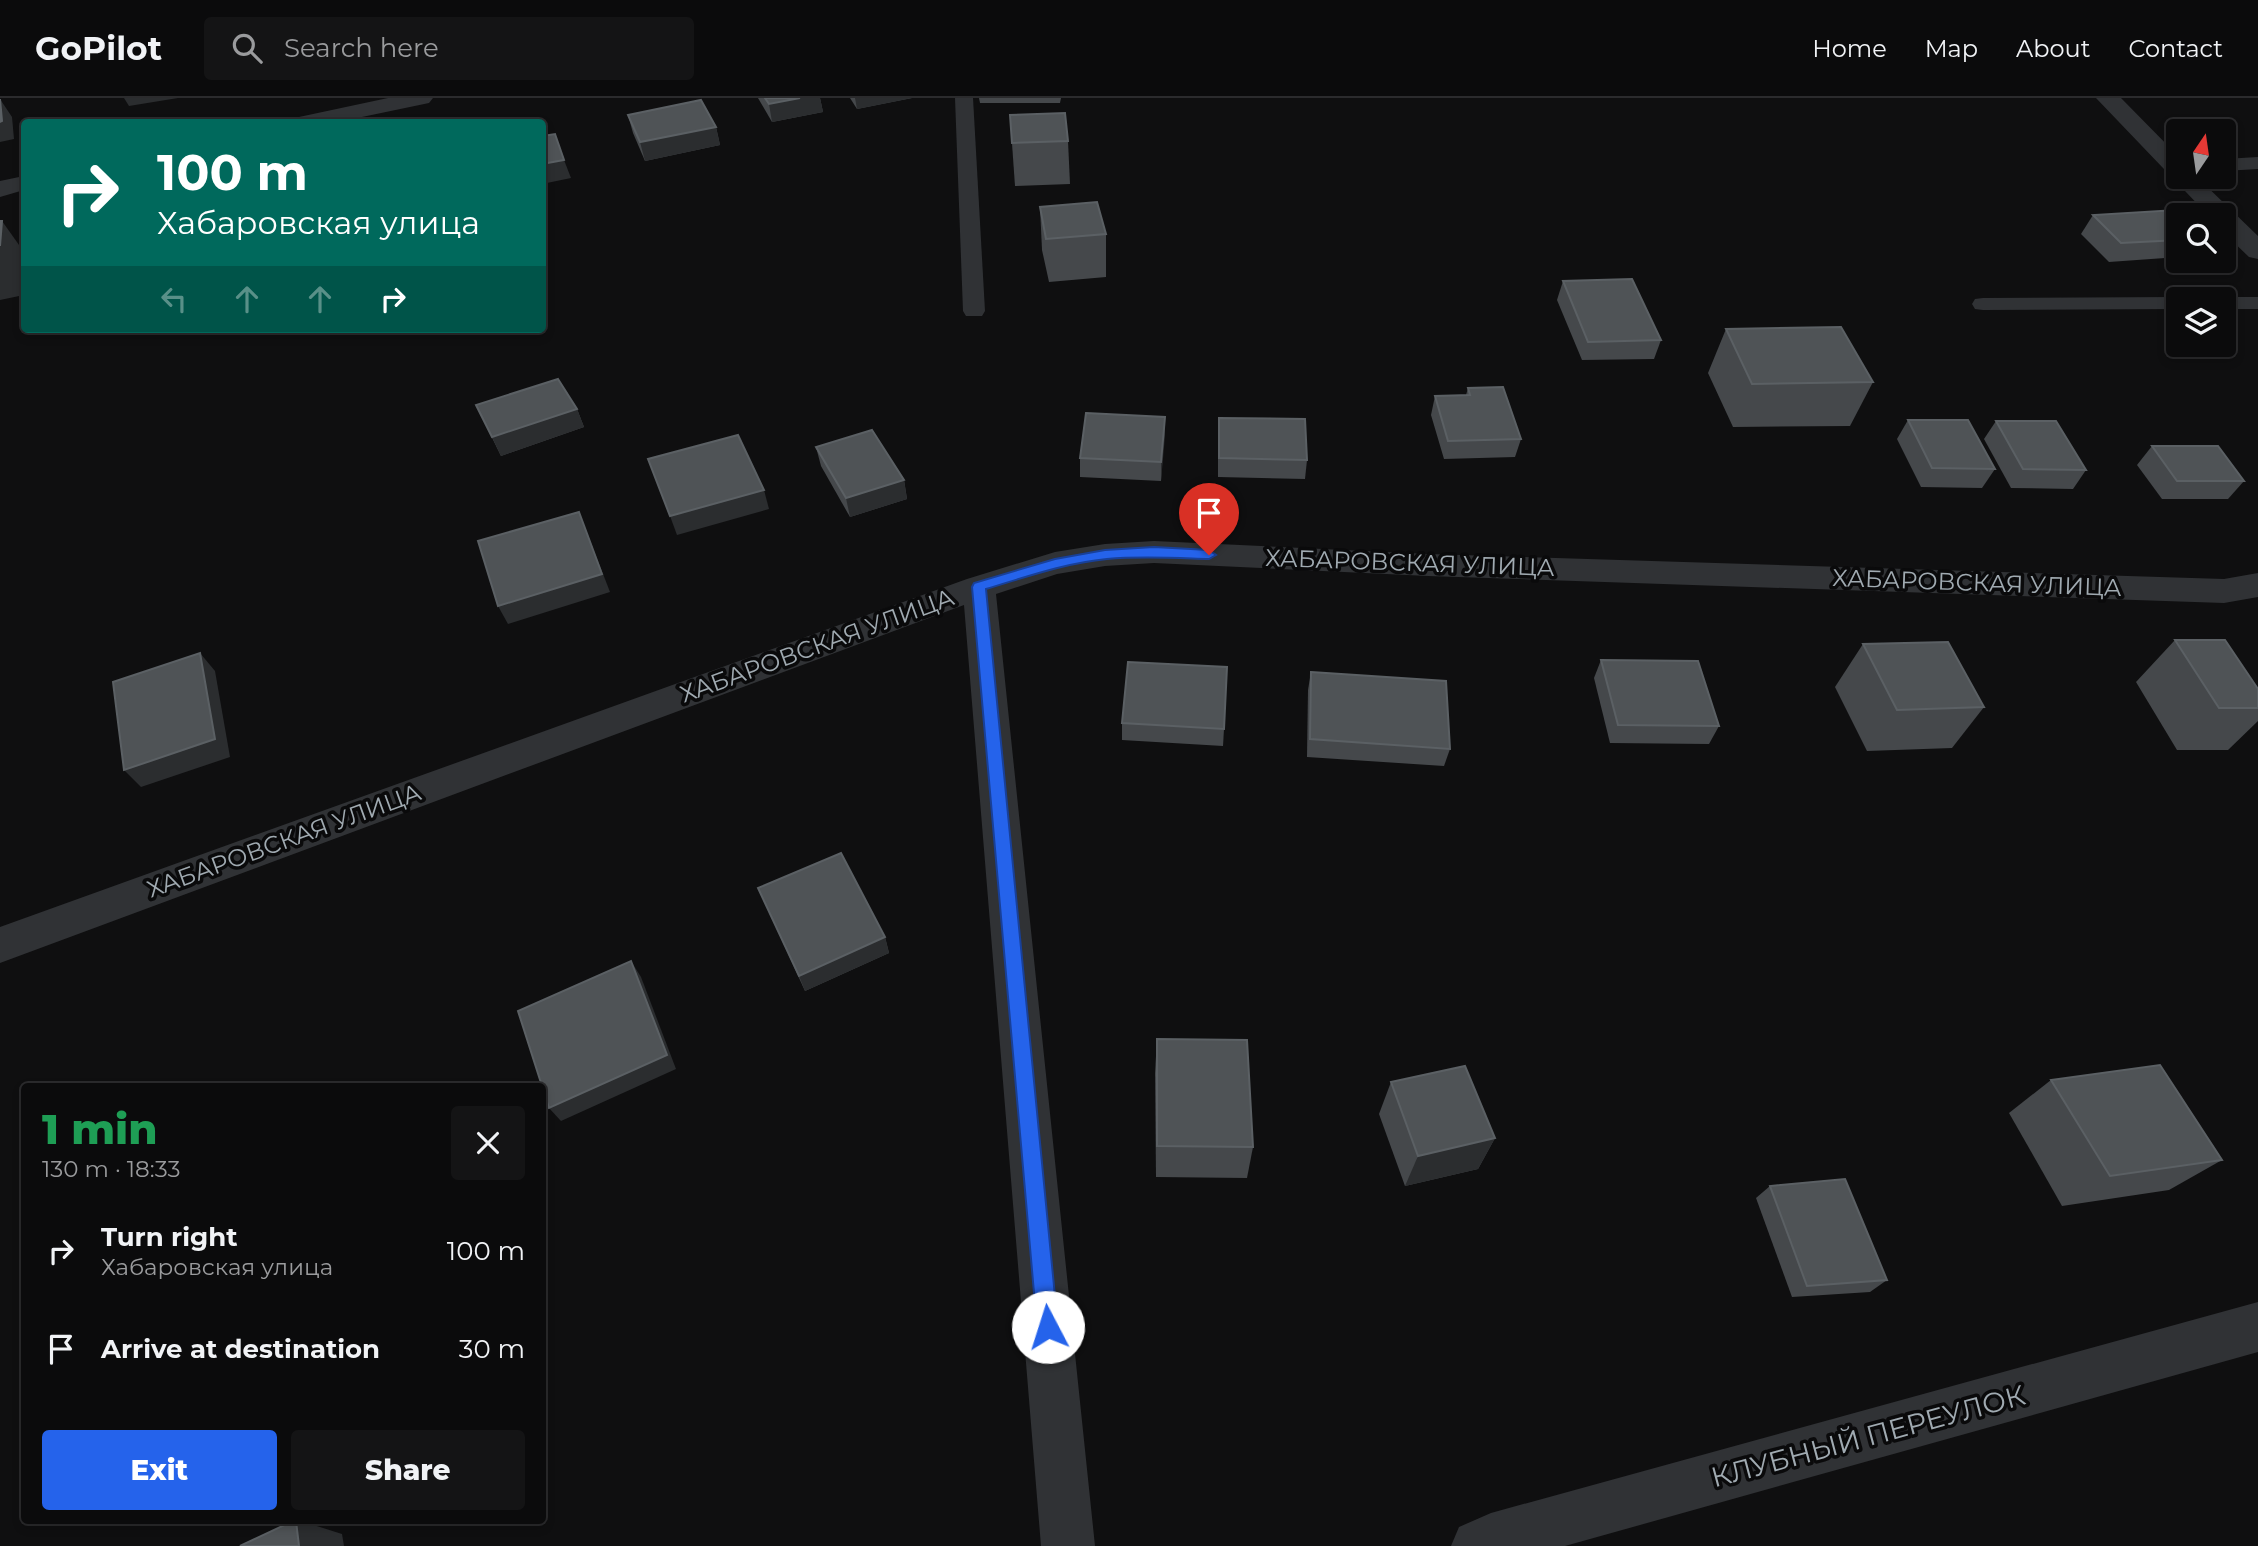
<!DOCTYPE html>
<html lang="en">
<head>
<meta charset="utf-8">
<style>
  body { margin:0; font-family:Montserrat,sans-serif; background:#141415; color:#f1f3f6; height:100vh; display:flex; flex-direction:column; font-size:26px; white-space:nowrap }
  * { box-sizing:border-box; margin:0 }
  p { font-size:23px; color:#9a9b9d }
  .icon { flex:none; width:38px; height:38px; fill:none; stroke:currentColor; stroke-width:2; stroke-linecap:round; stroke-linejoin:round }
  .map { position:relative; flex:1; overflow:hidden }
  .drawer { position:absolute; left:21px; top:985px; width:525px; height:441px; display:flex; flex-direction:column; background:#0b0b0c; border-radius:7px; box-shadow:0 4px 10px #0003,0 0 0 2px #2b2b2d }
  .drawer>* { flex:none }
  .guide { position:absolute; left:21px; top:21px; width:525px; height:214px; border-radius:7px; box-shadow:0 4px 10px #0003,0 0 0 2px #2b2b2d; background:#00695c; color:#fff; overflow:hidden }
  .needle { width:46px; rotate:13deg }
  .buttons { position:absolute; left:2166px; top:21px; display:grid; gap:14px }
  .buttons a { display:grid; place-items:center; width:70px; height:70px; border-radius:7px; background:#0b0b0c; box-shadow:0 4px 10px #0003,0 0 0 2px #2b2b2d; font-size:35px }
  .pin { position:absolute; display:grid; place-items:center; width:60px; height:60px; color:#fff; margin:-72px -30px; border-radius:50% 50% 50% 0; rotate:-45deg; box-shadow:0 0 7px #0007 }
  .pin .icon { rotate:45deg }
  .me { position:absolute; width:77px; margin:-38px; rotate:355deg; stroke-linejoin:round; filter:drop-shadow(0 0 5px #0008) }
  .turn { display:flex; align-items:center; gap:24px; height:147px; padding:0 21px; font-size:32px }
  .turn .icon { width:91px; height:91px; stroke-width:2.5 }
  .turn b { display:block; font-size:49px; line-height:60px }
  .lanes { display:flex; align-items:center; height:66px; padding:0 21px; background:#0003; justify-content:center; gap:35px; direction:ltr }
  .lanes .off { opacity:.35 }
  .round { display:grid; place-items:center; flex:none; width:74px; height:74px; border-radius:7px; background:#141415 }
  .summary { display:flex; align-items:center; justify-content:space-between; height:119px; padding:0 21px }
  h1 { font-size:42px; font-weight:800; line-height:52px; color:#1e9e55 }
  .button { display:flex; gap:14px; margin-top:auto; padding:14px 21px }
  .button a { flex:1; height:80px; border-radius:7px; background:#2563eb; color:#fff; font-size:28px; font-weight:800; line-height:80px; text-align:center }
  .button a+a { background:#141415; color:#f1f3f6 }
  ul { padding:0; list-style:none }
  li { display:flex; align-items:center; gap:21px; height:98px; padding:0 21px }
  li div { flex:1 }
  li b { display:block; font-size:26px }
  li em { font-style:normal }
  header { display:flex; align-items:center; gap:42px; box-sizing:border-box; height:98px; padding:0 35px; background:#0b0b0c; border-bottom:2px solid #2b2b2d }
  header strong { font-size:33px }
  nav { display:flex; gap:38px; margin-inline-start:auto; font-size:24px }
  .search { width:490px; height:63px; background:#141415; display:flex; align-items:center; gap:18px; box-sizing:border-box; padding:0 24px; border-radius:7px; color:#9a9b9d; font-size:26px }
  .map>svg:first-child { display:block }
</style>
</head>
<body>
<header>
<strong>GoPilot</strong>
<div class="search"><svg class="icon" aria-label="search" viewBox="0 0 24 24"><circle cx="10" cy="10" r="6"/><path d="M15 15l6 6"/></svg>Search here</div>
<nav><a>Home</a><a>Map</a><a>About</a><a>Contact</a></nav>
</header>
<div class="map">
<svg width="2258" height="1448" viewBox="0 0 2258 1448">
  <rect width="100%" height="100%" fill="#0f0f10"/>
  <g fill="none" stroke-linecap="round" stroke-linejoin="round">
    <g fill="#303235" fill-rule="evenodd">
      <polygon points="955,0 973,0 985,213 982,218 966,218 963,213"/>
      <polygon points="2258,59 2258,71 2224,73 2224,61"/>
      <polygon points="2179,199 2187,201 2179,201 2179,211 1983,212 1975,211 1972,206 1975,201 1983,200"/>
      <polygon points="2224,199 2258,199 2258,211 2224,211 2224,201 2216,201"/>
    </g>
    <g fill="#303235" fill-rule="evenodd">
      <polygon points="388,0 433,0 429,5 338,24 295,24 299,19"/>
      <polygon points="2096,0 2121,0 2179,59 2179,79 2197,79 2258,138 2258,161 2249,159 2224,135 2224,117 2208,117"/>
      <polygon points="24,78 24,92 0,99 0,83"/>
      <polygon points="1154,443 1428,456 2224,481 2258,475 2258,499 2224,505 1428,478 1154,465 1105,468 1057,476 996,496 1095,1448 1041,1448 964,507 0,865 0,829 967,481 1055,454 1105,446"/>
      <polygon points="2258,1204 2258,1254 1565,1448 1451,1448 1459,1429 1491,1415"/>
    </g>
  </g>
  <g fill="#45484b">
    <polygon points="758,0 820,0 823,14 772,24"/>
    <polygon points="850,0 912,0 857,11"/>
    <polygon points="979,0 1061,0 1060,5 980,5"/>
    <polygon points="628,17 716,29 720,47 645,63 633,35"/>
    <polygon points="1010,17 1068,43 1070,86 1015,88"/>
    <polygon points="1040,109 1106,136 1106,179 1049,184 1042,152"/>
    <polygon points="2093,117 2179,117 2179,159 2109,164 2081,136"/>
    <polygon points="1563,183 1661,242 1654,261 1582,262 1557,202"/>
    <polygon points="1726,231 1873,284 1850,328 1733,329 1708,275"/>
    <polygon points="1468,290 1521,341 1515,359 1444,361 1431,317 1435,298 1466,297"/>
    <polygon points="476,307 577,311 584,329 501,358"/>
    <polygon points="1165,319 1161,383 1080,379 1080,360"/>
    <polygon points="1219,320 1307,362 1305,381 1218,379 1218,339"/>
    <polygon points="1908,322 1995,371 1982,390 1921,389 1897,341"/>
    <polygon points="1996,323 2086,372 2073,391 2011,390 1984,341"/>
    <polygon points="2152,348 2244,383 2228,401 2162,401 2137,367"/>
    <polygon points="816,349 904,382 907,401 850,419 821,368"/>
    <polygon points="2175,542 2258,591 2258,623 2228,652 2177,652 2136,584"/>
    <polygon points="1863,546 1984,609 1952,650 1867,653 1835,589"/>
    <polygon points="1601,562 1719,628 1709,646 1610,645 1594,580"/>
    <polygon points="1311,574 1450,651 1444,668 1307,659 1308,592"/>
    <polygon points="1122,625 1224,631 1223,648 1122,642"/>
    <polygon points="758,790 885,839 889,855 805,893"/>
    <polygon points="1157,941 1253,1049 1247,1080 1156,1079 1155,975"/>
    <polygon points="2051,982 2222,1062 2169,1092 2062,1108 2009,1015"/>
    <polygon points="1391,984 1495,1040 1478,1071 1405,1088 1379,1016"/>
    <polygon points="1770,1088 1887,1182 1870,1194 1792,1199 1756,1100"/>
  </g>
  <g fill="#2b2d2f">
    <polygon points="124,0 178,0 129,8"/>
    <polygon points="800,0 820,0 823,14 772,24 769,6"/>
    <polygon points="855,0 912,0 857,11"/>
    <polygon points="0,1 12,19 14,41 0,44"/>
    <polygon points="716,29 720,47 645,63 640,44"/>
    <polygon points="564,62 571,80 542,86 542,66"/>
    <polygon points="2,123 24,154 24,197 0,202 0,148"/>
    <polygon points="577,311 584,329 501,358 492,339"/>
    <polygon points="1165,319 1165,338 1161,383 1161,364"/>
    <polygon points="904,382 907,401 850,419 846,400"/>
    <polygon points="764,392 769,411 677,437 670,418"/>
    <polygon points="579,414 610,494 508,526 498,508"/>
    <polygon points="200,555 215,573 230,659 141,689 124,672"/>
    <polygon points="885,839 889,855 805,893 799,878"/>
    <polygon points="631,863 641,879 676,971 561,1023 549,1010"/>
    <polygon points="1495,1040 1478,1071 1405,1088 1418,1058"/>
    <polygon points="296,1423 301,1423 342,1436 344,1448 299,1448"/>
  </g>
  <g fill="#4f5356" stroke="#5b6064" stroke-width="2">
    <polygon points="765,0 800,0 769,6"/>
    <polygon points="0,1 2,23 0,24"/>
    <polygon points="701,2 716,29 640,44 628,17"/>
    <polygon points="1065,15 1068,43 1012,45 1010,17"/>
    <polygon points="555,36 564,62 542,66 542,38"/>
    <polygon points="1097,104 1106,136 1046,141 1040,109"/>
    <polygon points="2177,112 2183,117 2179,117 2179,142 2121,145 2093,117"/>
    <polygon points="0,123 2,123 0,148"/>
    <polygon points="1632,181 1661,242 1588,244 1563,183"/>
    <polygon points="1841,229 1873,284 1752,286 1726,231"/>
    <polygon points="558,281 577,311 492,339 476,307"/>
    <polygon points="1503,289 1521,341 1448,343 1435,298 1470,297 1468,290"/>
    <polygon points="1086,315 1165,319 1161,364 1080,360"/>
    <polygon points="1219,320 1305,321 1307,362 1219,360"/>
    <polygon points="1908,322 1968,322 1995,371 1932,370"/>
    <polygon points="1996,323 2056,323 2086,372 2023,371"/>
    <polygon points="872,332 904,382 846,400 816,349"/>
    <polygon points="738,337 764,392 670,418 648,361"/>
    <polygon points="2152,348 2218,348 2244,383 2177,383"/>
    <polygon points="579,414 602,476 498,508 478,443"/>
    <polygon points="2175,542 2225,542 2258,591 2258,610 2219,610"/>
    <polygon points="1948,544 1984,609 1897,612 1863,546"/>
    <polygon points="200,555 215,641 124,672 113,584"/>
    <polygon points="1601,562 1698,563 1719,628 1618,627"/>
    <polygon points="1128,564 1227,569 1224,631 1122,625"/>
    <polygon points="1311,574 1446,583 1450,651 1310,641"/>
    <polygon points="841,755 885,839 799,878 758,790"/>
    <polygon points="631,863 667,957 549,1010 518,913"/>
    <polygon points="1157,941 1247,942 1253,1049 1157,1048"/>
    <polygon points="2160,967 2222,1062 2110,1078 2051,982"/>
    <polygon points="1465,968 1495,1040 1418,1058 1391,984"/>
    <polygon points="1845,1081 1887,1182 1807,1188 1770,1088"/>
    <polygon points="293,1423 296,1423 299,1448 240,1448"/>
  </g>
  <path fill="#2563eb" stroke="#184099" stroke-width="2" d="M1154,449l55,3 7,5 -7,4c-34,-1 -68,-3 -102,0 -42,4 -81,18 -121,30l72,738 -3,7 -7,3 -8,-3 -3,-7 -65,-740 2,-4 81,-24 50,-9z"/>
  <g text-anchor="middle" stroke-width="7" stroke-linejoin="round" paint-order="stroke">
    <g font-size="24" fill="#a0aab1" stroke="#0a0a0b">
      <text transform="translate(1410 465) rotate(2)" y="8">ХАБАРОВСКАЯ УЛИЦА</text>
      <text transform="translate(1977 485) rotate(2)" y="8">ХАБАРОВСКАЯ УЛИЦА</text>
      <text transform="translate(817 548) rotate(-20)" y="8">ХАБАРОВСКАЯ УЛИЦА</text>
      <text transform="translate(284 743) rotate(-20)" y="8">ХАБАРОВСКАЯ УЛИЦА</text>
    </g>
    <g font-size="28" fill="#a0aab1" stroke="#0a0a0b">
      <text transform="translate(1868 1338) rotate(-15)" y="10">КЛУБНЫЙ ПЕРЕУЛОК</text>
    </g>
  </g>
</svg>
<div class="buttons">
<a><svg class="needle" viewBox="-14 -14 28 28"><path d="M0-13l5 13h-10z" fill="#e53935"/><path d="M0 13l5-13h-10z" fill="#9a9b9d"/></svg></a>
<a><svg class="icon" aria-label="search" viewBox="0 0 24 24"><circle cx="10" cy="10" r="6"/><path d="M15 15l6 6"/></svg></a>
<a><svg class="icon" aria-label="layers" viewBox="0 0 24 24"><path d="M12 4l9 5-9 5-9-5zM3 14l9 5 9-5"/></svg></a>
</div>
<div class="pin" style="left:1209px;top:457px;background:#d93025"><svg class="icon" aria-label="arrive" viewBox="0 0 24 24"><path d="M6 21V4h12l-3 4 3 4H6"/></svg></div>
<svg class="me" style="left:1048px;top:1229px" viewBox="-20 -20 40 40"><circle r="19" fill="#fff"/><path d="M0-13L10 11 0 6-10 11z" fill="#2563eb"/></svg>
<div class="guide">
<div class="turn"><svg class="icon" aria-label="right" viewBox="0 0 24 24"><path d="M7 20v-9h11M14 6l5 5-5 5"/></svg><div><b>100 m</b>Хабаровская улица</div></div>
<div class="lanes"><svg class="icon off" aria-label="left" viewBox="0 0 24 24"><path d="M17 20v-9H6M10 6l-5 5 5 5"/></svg><svg class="icon off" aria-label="ahead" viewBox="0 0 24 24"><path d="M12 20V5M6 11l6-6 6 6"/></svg><svg class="icon off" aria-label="ahead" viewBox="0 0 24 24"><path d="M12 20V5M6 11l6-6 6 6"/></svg><svg class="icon" aria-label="right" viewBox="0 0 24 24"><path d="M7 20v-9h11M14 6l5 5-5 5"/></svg></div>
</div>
<section class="drawer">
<div class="summary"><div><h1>1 min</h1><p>130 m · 18:33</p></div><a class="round"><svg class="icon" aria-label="close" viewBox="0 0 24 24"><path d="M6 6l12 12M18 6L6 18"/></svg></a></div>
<ul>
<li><svg class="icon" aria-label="right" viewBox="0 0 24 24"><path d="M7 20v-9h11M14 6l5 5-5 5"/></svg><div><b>Turn right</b><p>Хабаровская улица</p></div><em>100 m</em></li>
<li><svg class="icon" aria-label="arrive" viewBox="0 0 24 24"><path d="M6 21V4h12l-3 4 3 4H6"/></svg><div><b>Arrive at destination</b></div><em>30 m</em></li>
</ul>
<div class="button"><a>Exit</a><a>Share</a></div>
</section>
</div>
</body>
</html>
